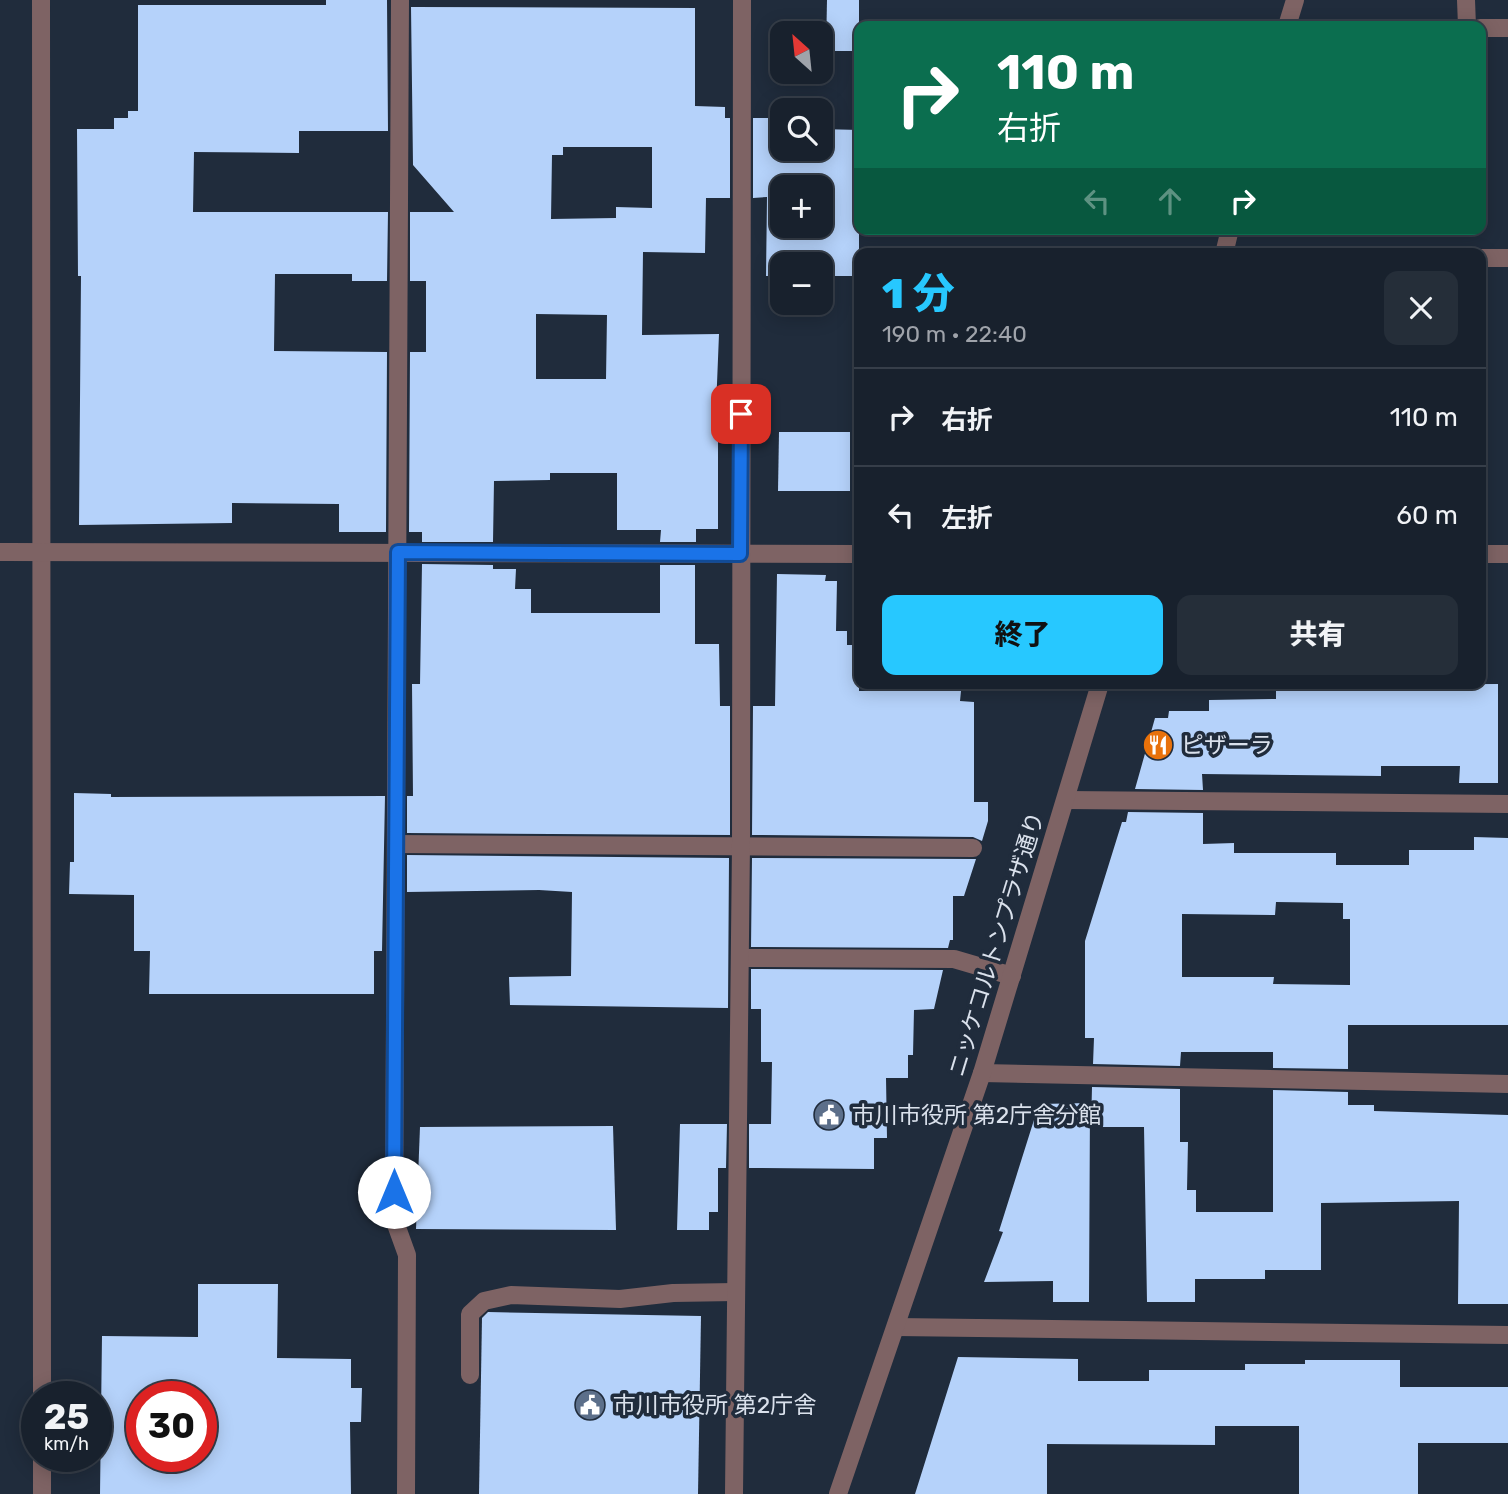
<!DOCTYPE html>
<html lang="ja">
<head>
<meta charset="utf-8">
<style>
  body { margin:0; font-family:Rubik,"Noto Sans JP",sans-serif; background:#252e39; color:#f1f3f6; height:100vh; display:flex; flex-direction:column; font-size:26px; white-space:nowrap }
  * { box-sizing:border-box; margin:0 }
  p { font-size:23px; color:#9fa3aa }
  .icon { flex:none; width:38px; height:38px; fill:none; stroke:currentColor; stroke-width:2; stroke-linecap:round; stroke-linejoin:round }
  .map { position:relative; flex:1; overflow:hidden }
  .panel { position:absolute; left:854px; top:248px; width:632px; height:441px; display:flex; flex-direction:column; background:#18212d; border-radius:14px; box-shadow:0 4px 18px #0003,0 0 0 2px #363e49 }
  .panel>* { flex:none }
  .guide { position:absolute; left:854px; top:21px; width:632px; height:214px; border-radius:14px; box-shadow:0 4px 18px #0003,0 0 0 2px #363e49; background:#0b6e4f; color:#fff; overflow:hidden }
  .needle { width:46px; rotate:333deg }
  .fabs { position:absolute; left:770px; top:21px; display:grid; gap:14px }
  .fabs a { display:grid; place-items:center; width:63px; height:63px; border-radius:14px; background:#18212d; box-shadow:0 4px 18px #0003,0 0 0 2px #363e49; font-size:35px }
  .speed { position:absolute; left:21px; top:1381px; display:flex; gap:14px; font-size:35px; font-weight:700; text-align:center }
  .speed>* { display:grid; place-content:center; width:91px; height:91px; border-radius:50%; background:#18212d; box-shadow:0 4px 18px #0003,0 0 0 2px #363e49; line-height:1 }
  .speed small { font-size:18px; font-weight:400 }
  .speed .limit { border:10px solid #d22; background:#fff; color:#111 }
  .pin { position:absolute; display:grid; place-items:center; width:60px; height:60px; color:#fff; margin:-30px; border-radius:14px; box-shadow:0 4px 10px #0006 }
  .me { position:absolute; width:77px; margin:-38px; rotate:0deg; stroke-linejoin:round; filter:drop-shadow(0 0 5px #0008) }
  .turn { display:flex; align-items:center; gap:24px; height:147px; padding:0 28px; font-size:32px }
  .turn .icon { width:91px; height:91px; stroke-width:2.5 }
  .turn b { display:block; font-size:49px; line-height:60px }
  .lanes { display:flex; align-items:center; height:66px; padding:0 28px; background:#0003; justify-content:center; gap:35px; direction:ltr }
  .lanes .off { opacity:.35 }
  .round { display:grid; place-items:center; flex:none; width:74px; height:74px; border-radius:14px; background:#252e39 }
  .head { display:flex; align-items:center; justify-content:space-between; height:119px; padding:0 28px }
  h1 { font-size:42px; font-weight:800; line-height:52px; color:#27c8ff }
  .action { display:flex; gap:14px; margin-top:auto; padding:14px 28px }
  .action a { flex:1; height:80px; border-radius:14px; background:#27c8ff; color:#111; font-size:28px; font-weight:800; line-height:80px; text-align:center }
  .action a+a { background:#252e39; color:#f1f3f6 }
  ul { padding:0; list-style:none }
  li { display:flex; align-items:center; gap:21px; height:98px; padding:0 28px; border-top:2px solid #363e49 }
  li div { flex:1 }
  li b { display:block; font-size:26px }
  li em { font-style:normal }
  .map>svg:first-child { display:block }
</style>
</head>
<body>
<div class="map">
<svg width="1508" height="1494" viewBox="0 0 1508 1494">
  <rect width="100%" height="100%" fill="#202c3c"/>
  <g fill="#b5d2fa" fill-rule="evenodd">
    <polygon points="326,0 387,0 388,131 299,131 299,153 194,152 193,212 388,212 387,281 352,281 352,274 275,274 274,351 387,352 386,532 339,532 339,504 232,503 232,523 79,525 81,276 78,276 77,129 114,129 114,118 128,118 128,111 138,111 138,5 326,5"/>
    <polygon points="827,0 859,0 859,51 826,51"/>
    <path d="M411,7l284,1v98l30,1v11h5v80h-24l-1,55 -62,-1 -1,83 77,-1 -4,99h3v96h-22v13h-36l1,-12h-44v-57h-67v7l-56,1 -1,61h-71v-10h-13l1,-180h16v-71h-16v-69h44l-41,-47zM563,147h89v61l-36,-1v11l-65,1 1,-64h11zM536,314l71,1 -1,64h-70z"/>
    <path d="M753,118h29v31h39v-20l38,1v146h-38v-12h-39v12h-16l1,-79 -14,1zM782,187h39v39h-39z"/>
    <polygon points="779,432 850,432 850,491 778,491"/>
    <polygon points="422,564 493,565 493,569 516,569 515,589 531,589 531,613 660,613 660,565 695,565 695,644 719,644 720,706 730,706 730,835 407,833 407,796 413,796 412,684 420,684"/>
    <polygon points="777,574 826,575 825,581 837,581 836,631 847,631 847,645 859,645 859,691 961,691 960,701 974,702 974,802 988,802 988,821 982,841 973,837 752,835 753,706 775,706"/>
    <polygon points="1498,684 1498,783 1459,783 1460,766 1381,766 1381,776 1202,774 1203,790 1135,789 1155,718 1168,718 1169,711 1209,711 1209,700 1276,699 1276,685"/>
    <polygon points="74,793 111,794 111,797 385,796 382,951 374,951 374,994 149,994 150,951 134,951 134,895 69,894 70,862 74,862"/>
    <path d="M1128,812l75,1v31l31,-1v10h102v12h73v-15h65v-13l34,1v187h-160v44l-75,-1v-16h-92l-1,14 -87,-2 1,-26h-9v-97l37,-119h4zM1276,902l67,1v16h7v66l-77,-1 1,-7h-92v-63l93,1z"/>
    <polygon points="407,855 729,858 728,1008 510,1005 509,977 571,976 572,892 539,890 407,892"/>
    <polygon points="752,858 973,859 976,859 964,896 953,896 953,940 950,940 948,948 751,947"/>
    <polygon points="751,969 943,970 934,1009 914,1010 913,1055 908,1055 908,1078 886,1078 887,1138 874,1138 874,1169 749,1168 749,1124 771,1124 772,1062 761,1062 761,1009 751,1009"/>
    <polygon points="1092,1087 1180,1089 1180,1142 1188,1142 1187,1190 1196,1190 1196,1212 1273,1212 1273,1090 1348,1092 1348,1105 1374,1105 1374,1111 1508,1115 1508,1304 1458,1304 1459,1201 1321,1203 1321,1270 1265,1270 1265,1279 1195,1279 1195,1302 1147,1302 1144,1127 1091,1127"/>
    <polygon points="1090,1103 1089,1302 1053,1302 1053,1281 984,1282 1003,1232 999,1231 1039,1104"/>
    <polygon points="680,1124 727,1124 726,1168 718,1168 718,1212 709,1212 709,1230 677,1230"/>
    <polygon points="613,1126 616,1230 416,1229 420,1127"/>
    <path d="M198,1284h80l-1,74 74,1v29h11l-1,34h-11l1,72h-251l2,-158 96,1zM142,1396h59v60h-59z"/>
    <polygon points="488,1312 701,1316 698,1494 479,1494 482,1318"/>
    <polygon points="958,1357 1078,1359 1078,1381 1149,1381 1149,1370 1245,1370 1245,1364 1305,1364 1305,1360 1400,1360 1400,1387 1508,1387 1508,1443 1418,1443 1418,1494 1299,1494 1299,1426 1215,1426 1215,1445 1047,1444 1047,1494 915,1494"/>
  </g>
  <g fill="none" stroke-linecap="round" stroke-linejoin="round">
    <g stroke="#7e6364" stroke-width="18">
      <polyline points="41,0 42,1396"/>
      <polyline points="400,0 394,1219 407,1255 406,1494"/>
      <polyline points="1466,0 1467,26"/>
      <polyline points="1287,26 1295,0"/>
      <polyline points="1480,28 1508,28"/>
      <polyline points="1224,254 1230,229"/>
      <polyline points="1480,258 1508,258"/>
      <polyline points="0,552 859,554"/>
      <polyline points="1480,554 1508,554"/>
      <polyline points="1066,800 1508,804"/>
      <polyline points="396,844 973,848"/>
      <polyline points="740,958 954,959 1012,976"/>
      <polyline points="982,1073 1508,1084"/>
      <polyline points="896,1327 1508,1335"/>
      <polyline points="470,1375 470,1314 484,1301 511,1295 620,1299 673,1293 735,1292"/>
      <polyline points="42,1456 42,1494"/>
      <polyline points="734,1494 741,844 742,0"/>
      <polyline points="838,1494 982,1073 1100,684"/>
    </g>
  </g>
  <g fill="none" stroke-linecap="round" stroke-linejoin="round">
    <g stroke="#114b97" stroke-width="18">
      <polyline id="route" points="394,1192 398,552 740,554 741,414"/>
    </g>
    <use href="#route" stroke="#1a73e8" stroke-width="12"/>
  </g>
  <defs>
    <g id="restaurant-disc" transform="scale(1.575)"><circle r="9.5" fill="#e8710a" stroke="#202c3c"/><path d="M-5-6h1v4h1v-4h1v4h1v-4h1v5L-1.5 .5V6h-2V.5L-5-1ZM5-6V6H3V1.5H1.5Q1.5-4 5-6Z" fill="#fff"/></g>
    <g id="civic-disc" transform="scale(1.575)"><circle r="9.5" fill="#5c6f8a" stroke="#202c3c"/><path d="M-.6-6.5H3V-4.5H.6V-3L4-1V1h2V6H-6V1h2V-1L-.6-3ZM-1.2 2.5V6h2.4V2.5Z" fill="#fff"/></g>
  </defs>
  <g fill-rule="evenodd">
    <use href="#restaurant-disc" x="1158" y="745"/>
    <use href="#civic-disc" x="829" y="1115"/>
    <use href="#civic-disc" x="590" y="1405"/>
  </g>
  <g text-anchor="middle" stroke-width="7" stroke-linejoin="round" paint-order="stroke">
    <g font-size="23" fill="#dae1ec" stroke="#202c3c" text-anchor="start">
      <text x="1181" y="753">ピザーラ</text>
      <text x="852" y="1123">市川市役所 第2庁舎分館</text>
      <text x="613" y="1413">市川市役所 第2庁舎</text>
    </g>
    <g font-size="23" fill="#dae1ec" stroke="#202c3c">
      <text transform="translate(996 944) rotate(-73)" y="8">ニッケコルトンプラザ通り</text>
    </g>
  </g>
</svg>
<div class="fabs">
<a><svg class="needle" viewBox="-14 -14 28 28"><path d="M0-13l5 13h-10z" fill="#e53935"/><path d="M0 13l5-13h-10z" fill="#9fa3aa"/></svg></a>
<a><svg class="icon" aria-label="search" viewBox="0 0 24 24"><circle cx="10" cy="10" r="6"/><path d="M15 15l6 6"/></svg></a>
<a>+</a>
<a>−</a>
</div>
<div class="speed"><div>25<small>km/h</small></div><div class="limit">30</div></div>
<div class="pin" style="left:741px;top:414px;background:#d93025"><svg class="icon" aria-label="arrive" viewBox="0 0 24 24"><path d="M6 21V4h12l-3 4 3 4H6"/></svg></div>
<svg class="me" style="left:394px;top:1192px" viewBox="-20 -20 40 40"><circle r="19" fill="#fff"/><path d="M0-13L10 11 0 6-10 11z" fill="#1a73e8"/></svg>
<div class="guide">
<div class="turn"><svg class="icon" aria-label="right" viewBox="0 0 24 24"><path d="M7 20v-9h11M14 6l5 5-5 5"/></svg><div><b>110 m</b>右折</div></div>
<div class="lanes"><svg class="icon off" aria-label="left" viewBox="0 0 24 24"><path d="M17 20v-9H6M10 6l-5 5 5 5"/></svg><svg class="icon off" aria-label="ahead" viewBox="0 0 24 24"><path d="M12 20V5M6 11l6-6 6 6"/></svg><svg class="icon" aria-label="right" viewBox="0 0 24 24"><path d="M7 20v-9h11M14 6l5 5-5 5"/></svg></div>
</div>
<section class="panel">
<div class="head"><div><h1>1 分</h1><p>190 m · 22:40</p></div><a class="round"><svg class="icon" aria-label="close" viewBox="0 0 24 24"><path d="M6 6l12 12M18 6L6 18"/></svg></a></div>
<ul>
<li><svg class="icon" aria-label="right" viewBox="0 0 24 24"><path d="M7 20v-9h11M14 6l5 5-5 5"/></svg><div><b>右折</b></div><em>110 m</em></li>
<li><svg class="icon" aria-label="left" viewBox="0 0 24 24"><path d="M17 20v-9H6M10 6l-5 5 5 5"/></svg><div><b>左折</b></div><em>60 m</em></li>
</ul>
<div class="action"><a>終了</a><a>共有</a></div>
</section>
</div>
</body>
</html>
